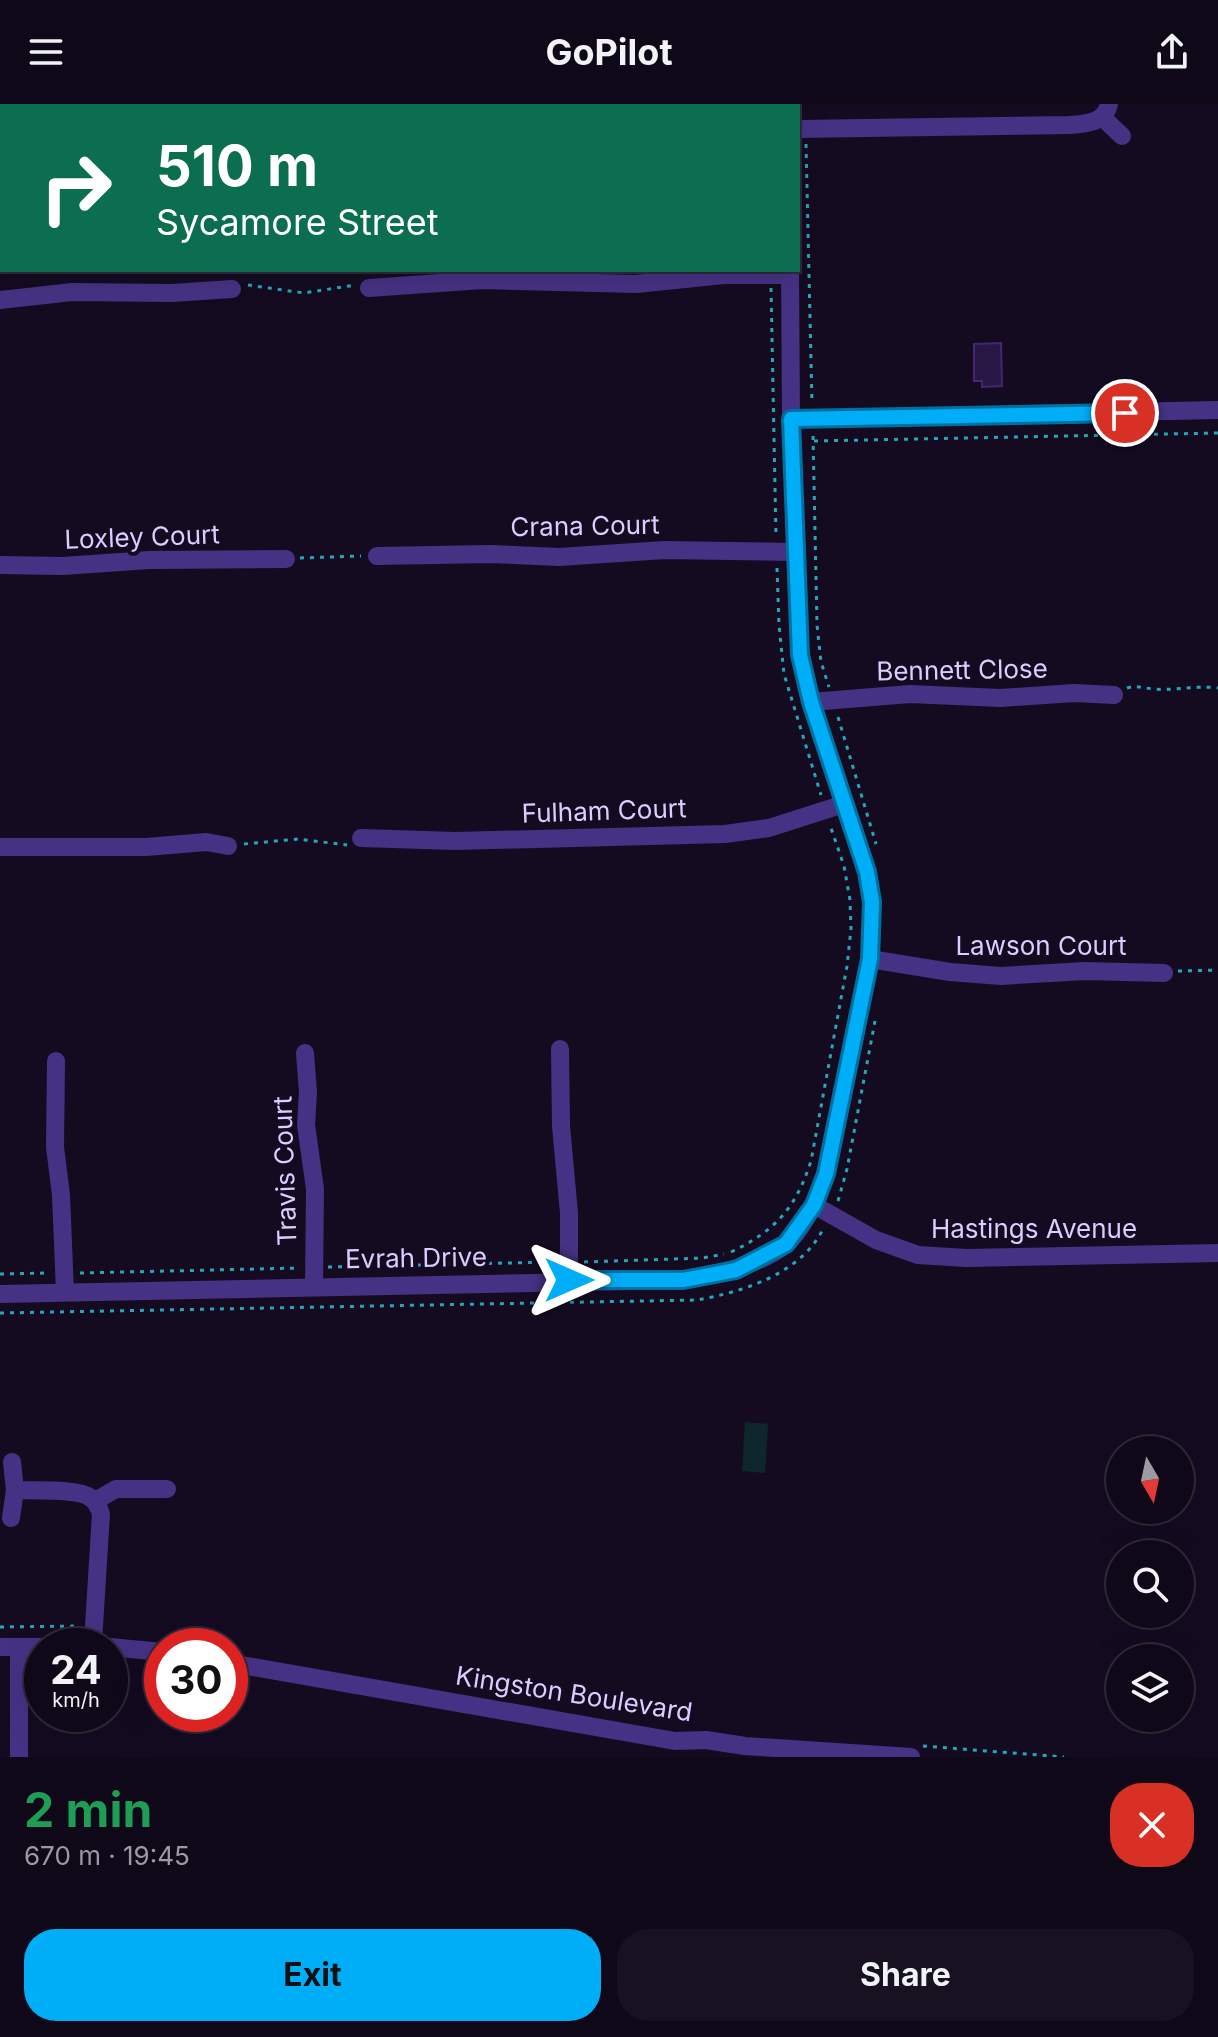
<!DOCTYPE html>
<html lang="en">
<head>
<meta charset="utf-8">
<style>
  body { margin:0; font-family:Inter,sans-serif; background:#181122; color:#f1f3f6; height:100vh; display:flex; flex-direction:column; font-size:30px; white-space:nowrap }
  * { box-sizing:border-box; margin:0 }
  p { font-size:26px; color:#9b9aa2 }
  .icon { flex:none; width:44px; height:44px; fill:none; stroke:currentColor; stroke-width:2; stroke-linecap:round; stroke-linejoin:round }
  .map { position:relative; height:1653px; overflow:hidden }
  .side { display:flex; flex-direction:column; background:#0f0819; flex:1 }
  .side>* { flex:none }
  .top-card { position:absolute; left:0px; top:0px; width:800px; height:168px; box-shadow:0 8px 32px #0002,0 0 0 2px #2f2938; background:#0b6e4f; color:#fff; overflow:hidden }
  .needle { width:52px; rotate:171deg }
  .tools { position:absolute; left:1106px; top:1332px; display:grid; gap:16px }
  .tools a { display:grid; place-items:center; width:88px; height:88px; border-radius:50%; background:#0f0819; box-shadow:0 8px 32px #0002,0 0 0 2px #2f2938; font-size:40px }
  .speed { position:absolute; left:24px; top:1524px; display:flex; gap:16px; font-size:40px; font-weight:700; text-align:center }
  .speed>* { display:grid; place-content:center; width:104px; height:104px; border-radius:50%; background:#0f0819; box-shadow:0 8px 32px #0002,0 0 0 2px #2f2938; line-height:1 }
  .speed small { font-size:20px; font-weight:400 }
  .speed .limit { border:12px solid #d22; background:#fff; color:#111 }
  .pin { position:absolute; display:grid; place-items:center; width:68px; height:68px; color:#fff; margin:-34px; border:4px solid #fff; border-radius:50%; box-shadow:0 2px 8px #0007 }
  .me { position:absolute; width:88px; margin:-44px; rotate:90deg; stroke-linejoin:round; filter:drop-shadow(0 0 6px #0008) }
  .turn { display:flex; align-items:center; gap:28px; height:168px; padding:0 24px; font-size:36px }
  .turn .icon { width:104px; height:104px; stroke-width:2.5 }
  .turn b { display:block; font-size:56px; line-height:68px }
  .round { display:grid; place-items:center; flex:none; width:84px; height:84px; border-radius:32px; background:#181122 }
  .headline { display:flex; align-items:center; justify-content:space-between; height:136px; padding:0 24px }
  h1 { font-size:48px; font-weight:700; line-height:60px; color:#1e9e55 }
  .primary-button { display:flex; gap:16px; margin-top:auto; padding:16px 24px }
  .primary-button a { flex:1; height:92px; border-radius:32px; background:#00adf7; color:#111; font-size:32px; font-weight:700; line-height:92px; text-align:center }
  .primary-button a+a { background:#181122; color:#f1f3f6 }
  header { display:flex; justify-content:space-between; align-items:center; height:104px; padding:0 24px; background:#0f0819; font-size:36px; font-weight:700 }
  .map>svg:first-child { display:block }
</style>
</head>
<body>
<header><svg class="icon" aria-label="menu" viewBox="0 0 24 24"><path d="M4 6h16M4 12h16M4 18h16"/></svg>GoPilot<svg class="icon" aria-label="share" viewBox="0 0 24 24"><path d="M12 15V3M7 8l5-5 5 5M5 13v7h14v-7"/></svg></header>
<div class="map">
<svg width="1218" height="1653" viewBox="0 0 1218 1653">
  <rect width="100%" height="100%" fill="#140b21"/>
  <polygon fill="#0e272c" points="745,1318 768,1320 765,1369 742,1367"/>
  <polygon fill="#281644" stroke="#442672" stroke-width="2" points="1001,239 1002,282 982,283 982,277 974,277 974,240"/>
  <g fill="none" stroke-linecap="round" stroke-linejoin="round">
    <g stroke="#24a6bb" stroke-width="3" stroke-dasharray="4 6" stroke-linecap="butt">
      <polyline points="766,0 766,2"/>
      <polyline points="806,40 812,300"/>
      <polyline points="248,181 304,189 355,181"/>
      <polyline points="771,184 776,433"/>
      <polyline points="813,332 817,521 821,558 829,583"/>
      <polyline points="814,337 1218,329"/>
      <polyline points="300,454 361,452"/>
      <polyline points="777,464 779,521 784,570 821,691"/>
      <path d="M1127,584c9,-3 16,0 26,1 22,2 43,-4 65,-1"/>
      <polyline points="838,613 876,740"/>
      <polyline points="244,740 298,735 347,741"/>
      <polyline points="1178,867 1218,866"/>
      <polyline points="838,1097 847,1065 875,917"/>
      <path d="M731,1148c44,-21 65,-44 80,-91l36,-195 4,-37 -1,-29 -6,-34 -14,-41"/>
      <polyline points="584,1158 703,1154 724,1150"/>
      <polyline points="328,1163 552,1158"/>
      <polyline points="80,1169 300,1164"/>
      <polyline points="0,1170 48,1169"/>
      <path d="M0,1209l697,-13c45,-8 104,-26 126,-71"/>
      <polyline points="0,1523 80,1522"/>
      <polyline points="175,1539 194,1542"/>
      <polyline points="923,1642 1064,1653"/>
    </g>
    <g stroke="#463284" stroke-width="18">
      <polyline points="789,0 789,2"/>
      <polyline points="1102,13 1122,32"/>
      <path d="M798,25l271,-4c17,-1 36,-2 40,-21"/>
      <polyline points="369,184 482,176 636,180 724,171 790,171"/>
      <polyline points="0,196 72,188 172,189 232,185"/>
      <polyline points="791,315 1218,306"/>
      <polyline points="377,452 491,450 559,453 665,446 795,448"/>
      <polyline points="0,461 63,462 149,456 286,455"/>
      <polyline points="811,598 910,590 1000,594 1074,589 1114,591"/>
      <polyline points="361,734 456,737 725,730 769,724 844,700"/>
      <polyline points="0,743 146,743 206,738 228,742"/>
      <polyline points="870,855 950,868 1001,872 1085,867 1164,869"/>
      <polyline points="560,945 561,1022 569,1109 569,1176"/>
      <polyline points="305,949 308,988 306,1021 315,1085 314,1183"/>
      <polyline points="56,957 55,1043 61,1091 65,1188"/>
      <polyline points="814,1101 876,1136 918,1151 966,1154 1218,1149"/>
      <path d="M0,1190l683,-14c35,-7 73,-13 102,-35 19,-15 33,-49 41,-71l44,-215c3,-30 3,-57 -3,-87l-56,-170 -11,-47 -9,-236 -1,-149"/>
      <path d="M15,1386c19,1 63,-2 76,8 6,4 8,10 10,16l-8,128"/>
      <polyline points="95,1397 116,1385 167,1385"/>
      <polyline points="11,1414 15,1386 12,1358"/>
      <polyline points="69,1542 93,1538 101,1539"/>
      <polyline points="0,1543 42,1543"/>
      <polyline points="19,1543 19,1653"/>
      <polyline points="110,1543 162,1548"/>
      <polyline points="230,1559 675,1637 706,1636 745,1642 911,1653"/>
    </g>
  </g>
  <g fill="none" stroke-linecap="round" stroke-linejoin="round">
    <g stroke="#0070a1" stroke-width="20">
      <polyline id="route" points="569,1176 683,1176 736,1166 786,1140 814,1101 826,1070 870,855 872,798 867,768 811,598 800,551 791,315 1125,309"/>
    </g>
    <use href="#route" stroke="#00adf7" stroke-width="14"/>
  </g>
  <g text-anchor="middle" stroke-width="8" stroke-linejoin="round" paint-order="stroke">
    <g font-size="26" fill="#dcccff" stroke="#140b21">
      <text transform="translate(585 422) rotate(-1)" y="9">Crana Court</text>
      <text transform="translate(142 433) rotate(-2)" y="9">Loxley Court</text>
      <text transform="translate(962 566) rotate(-1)" y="9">Bennett Close</text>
      <text transform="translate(604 707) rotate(-2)" y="9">Fulham Court</text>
      <text x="1041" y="851">Lawson Court</text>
      <text transform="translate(285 1067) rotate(-92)" y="9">Travis Court</text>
      <text x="1034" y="1134">Hastings Avenue</text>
      <text transform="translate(416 1154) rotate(-1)" y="9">Evrah Drive</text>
      <text transform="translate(574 1590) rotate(9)" y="9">Kingston Boulevard</text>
    </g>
  </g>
</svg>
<div class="tools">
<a><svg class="needle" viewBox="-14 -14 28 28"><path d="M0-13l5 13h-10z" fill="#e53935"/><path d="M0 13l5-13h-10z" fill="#9b9aa2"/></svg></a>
<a><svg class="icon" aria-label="search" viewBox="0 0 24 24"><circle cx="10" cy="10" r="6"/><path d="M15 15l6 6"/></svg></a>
<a><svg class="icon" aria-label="layers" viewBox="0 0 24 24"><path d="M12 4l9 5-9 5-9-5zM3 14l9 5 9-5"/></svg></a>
</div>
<div class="speed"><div>24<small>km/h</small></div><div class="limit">30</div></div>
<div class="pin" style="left:1125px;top:309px;background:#d93025"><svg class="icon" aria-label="arrive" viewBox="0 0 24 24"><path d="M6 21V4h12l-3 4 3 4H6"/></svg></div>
<svg class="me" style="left:569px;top:1176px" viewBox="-20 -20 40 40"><path d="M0-17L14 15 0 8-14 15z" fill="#00adf7" stroke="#fff" stroke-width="4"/></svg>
<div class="top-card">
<div class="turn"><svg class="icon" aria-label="right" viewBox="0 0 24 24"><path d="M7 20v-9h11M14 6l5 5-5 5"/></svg><div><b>510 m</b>Sycamore Street</div></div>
</div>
</div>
<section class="side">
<div class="headline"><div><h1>2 min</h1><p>670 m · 19:45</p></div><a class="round" style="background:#d93025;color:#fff"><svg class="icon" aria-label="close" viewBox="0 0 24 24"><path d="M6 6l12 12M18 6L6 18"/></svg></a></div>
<div class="primary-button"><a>Exit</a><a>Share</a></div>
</section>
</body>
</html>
